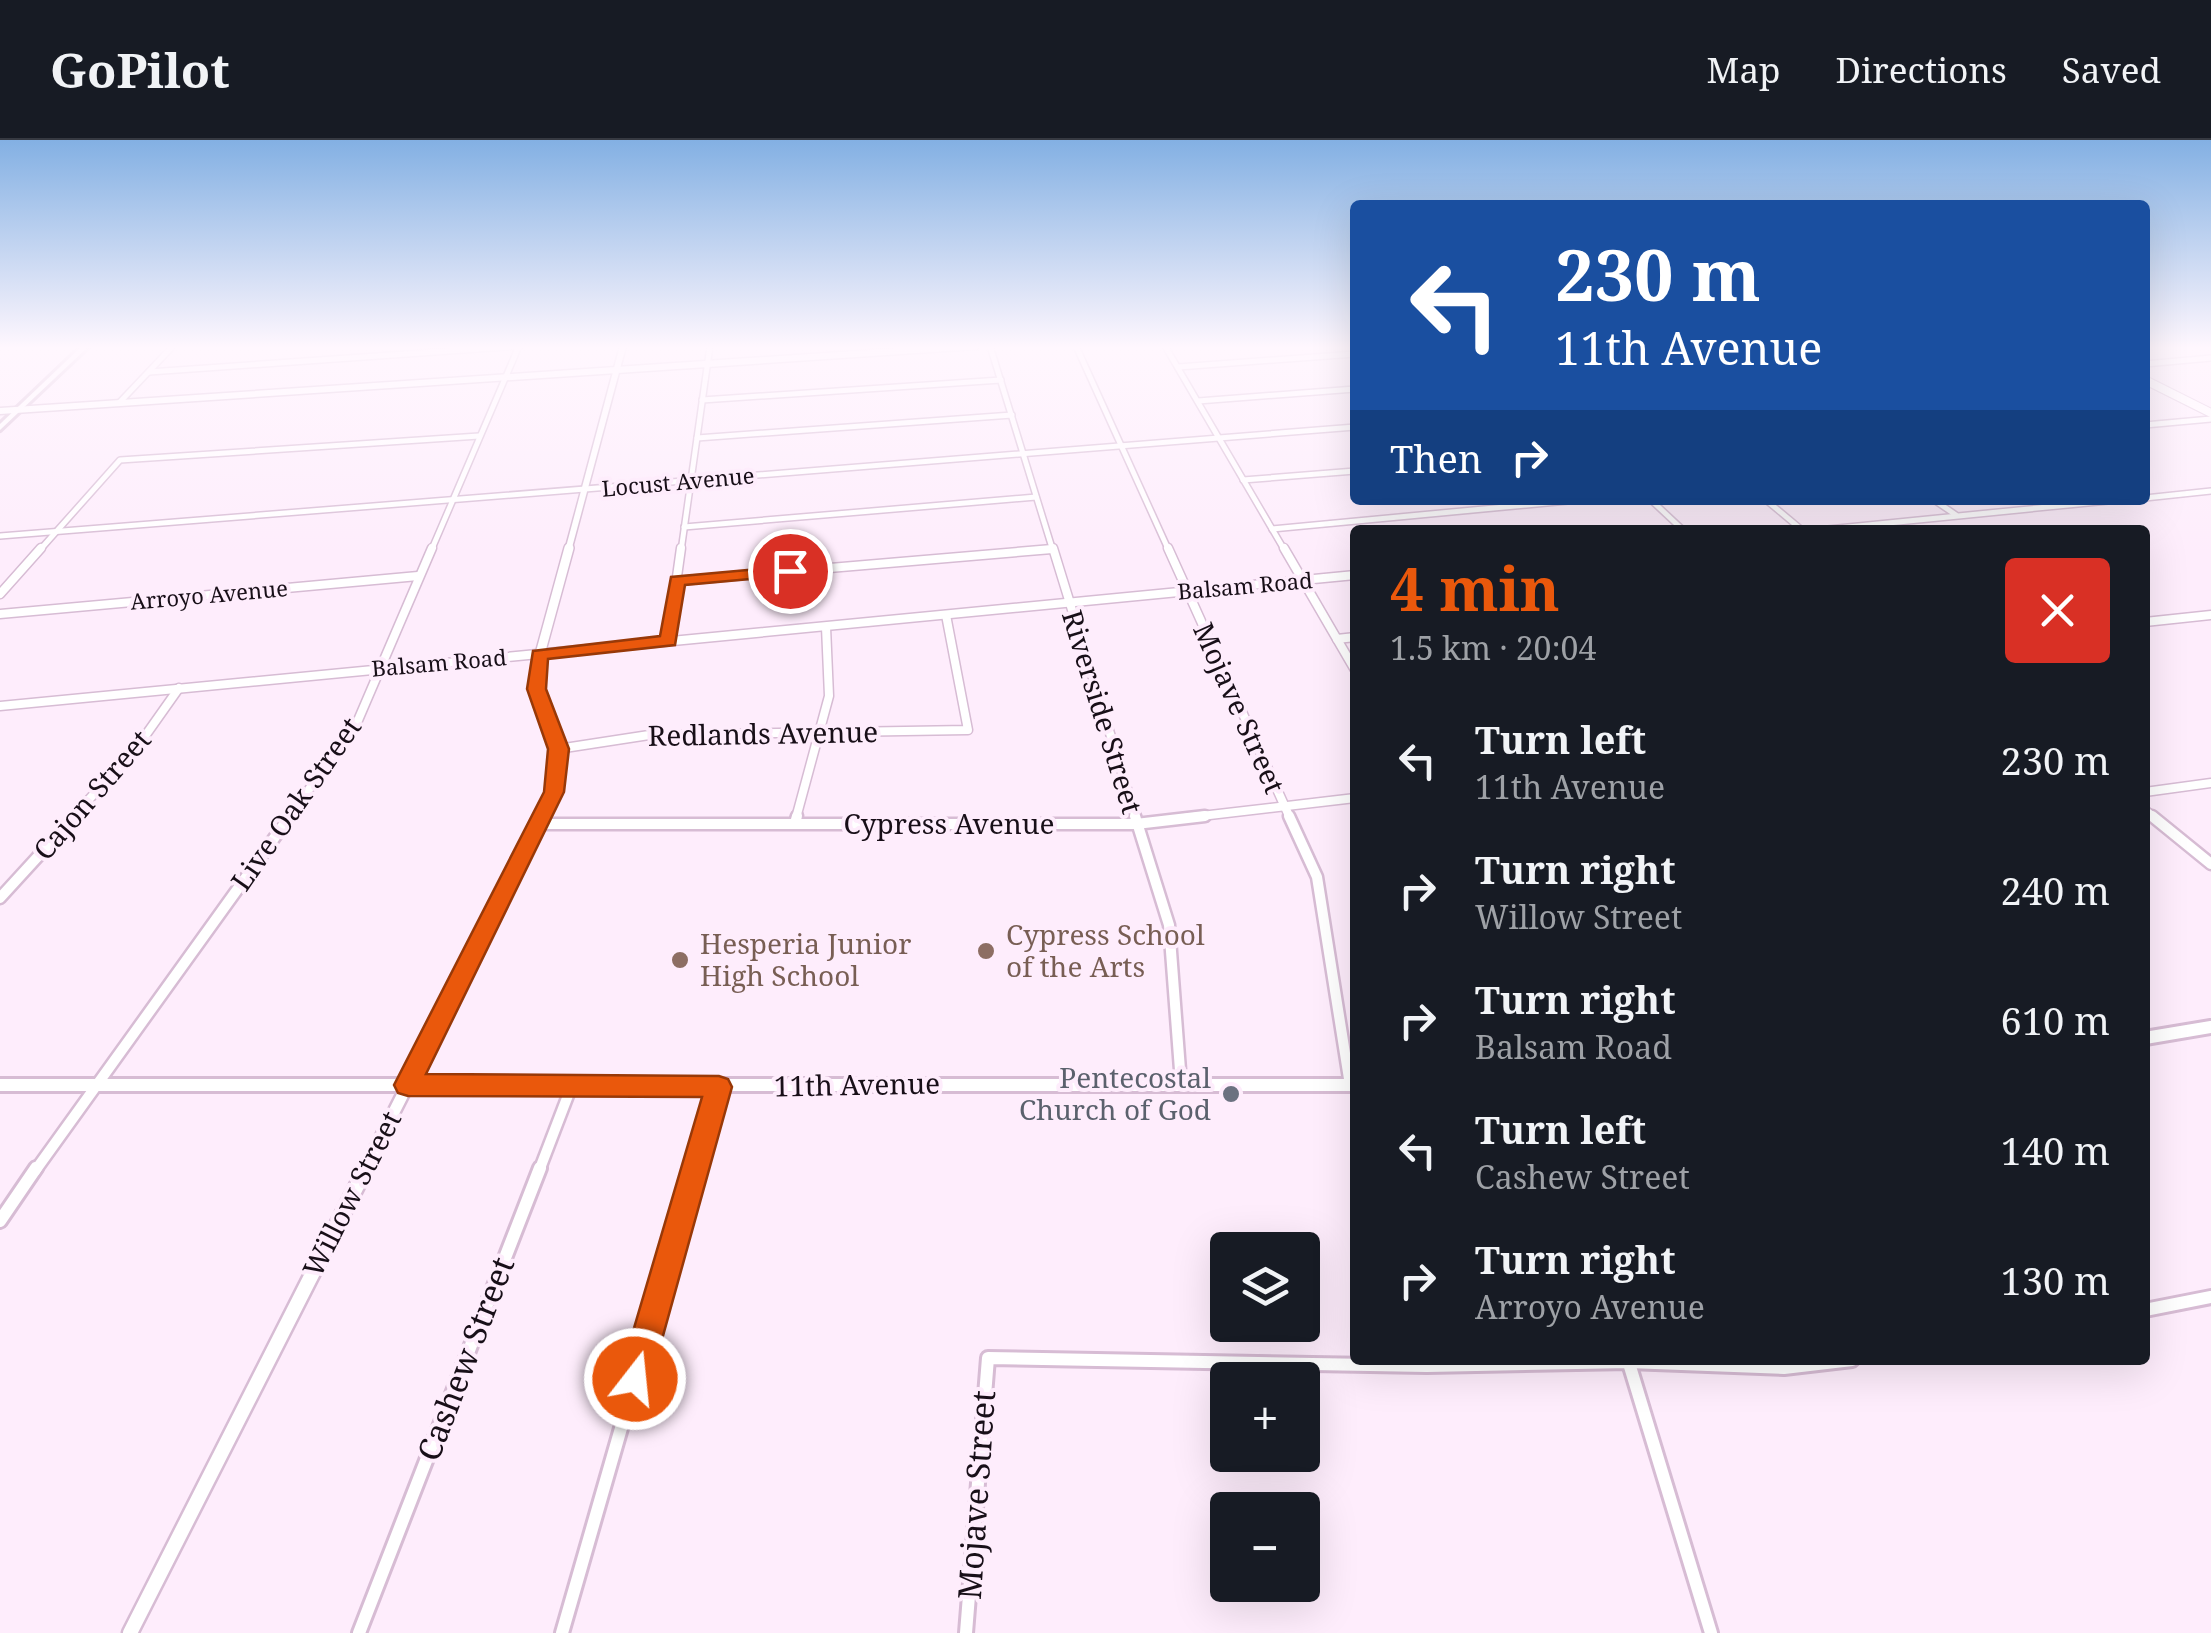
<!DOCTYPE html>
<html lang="en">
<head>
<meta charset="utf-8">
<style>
  body { margin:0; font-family:"Noto Serif",serif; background:#20242c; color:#f1f3f6; height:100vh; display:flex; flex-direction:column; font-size:38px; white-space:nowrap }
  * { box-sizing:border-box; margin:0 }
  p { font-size:32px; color:#9ea1a6 }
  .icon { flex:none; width:55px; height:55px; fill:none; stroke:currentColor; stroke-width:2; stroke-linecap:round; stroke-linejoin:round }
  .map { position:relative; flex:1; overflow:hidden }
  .details { position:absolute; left:1350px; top:385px; width:800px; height:840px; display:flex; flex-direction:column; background:#171b24; border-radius:10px; box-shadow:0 10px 40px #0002 }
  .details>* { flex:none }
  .banner { position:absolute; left:1350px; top:60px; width:800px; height:305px; border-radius:10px; box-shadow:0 10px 40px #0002; background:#1a4fa0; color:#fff; overflow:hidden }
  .buttons { position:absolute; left:1210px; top:1092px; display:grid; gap:20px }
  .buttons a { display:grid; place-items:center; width:110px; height:110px; border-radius:10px; background:#171b24; box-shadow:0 10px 40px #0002; font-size:50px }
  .pin { position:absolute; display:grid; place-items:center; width:85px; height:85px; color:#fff; margin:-42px; border:5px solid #fff; border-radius:50%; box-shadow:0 2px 10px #0007 }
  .me { position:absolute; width:110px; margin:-55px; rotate:16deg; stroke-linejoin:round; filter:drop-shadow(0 0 8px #0008) }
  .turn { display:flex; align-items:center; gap:35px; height:210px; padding:0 40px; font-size:45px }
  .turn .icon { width:130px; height:130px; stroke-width:2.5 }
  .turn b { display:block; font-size:70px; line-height:85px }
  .then { display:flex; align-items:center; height:95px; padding:0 40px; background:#0003; gap:20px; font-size:38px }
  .round { display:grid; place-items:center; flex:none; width:105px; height:105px; border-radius:10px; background:#20242c }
  .summary { display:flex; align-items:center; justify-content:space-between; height:170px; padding:0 40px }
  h1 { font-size:60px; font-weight:700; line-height:75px; color:#ea580c }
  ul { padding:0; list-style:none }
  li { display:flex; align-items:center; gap:30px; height:130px; padding:0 40px }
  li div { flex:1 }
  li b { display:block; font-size:38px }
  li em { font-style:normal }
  header { display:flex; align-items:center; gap:60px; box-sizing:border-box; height:140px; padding:0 50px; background:#171b24; border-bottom:2px solid #363941 }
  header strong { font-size:48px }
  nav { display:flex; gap:55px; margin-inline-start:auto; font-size:35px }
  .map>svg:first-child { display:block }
</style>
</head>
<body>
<header>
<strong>GoPilot</strong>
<nav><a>Map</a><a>Directions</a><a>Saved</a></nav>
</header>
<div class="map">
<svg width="2211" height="1493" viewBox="0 0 2211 1493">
  <rect width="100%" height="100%" fill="#feedfc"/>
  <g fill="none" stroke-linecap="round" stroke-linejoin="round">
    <g stroke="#d7bcd4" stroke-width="8">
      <g id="minor-far3">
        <polyline points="990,206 1053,411"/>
        <polyline points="1076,206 1169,411"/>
        <polyline points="1165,206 1285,411"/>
        <polyline points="2145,224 2211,218"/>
        <polyline points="1178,227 1355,214"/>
        <polyline points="149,232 519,206"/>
        <polyline points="702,260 1001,240"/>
        <polyline points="1198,261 1355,249"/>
        <polyline points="119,263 173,206"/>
        <polyline points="2145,285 2211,279"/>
        <polyline points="697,298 1012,275"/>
        <polyline points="1243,340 1355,331"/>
        <polyline points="2145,358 2211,351"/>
        <polyline points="1651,360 1683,390"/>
        <polyline points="1766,360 1802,390"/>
        <polyline points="1934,360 1956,375"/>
        <polyline points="684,387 1036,357"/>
        <polyline points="1272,389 1578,360"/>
        <polyline points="1818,390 2118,360"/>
        <polyline points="0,396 1355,287"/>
        <polyline points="39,411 120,320 479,296"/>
        <polyline points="431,411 519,206"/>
        <polyline points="681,411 710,206"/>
        <polyline points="1032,411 1052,409"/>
      </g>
    </g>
    <g stroke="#d7bcd4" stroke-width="11">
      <g id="minor-far2">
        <polyline points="1053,408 1136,678"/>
        <polyline points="1168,408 1290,678"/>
        <polyline points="1284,408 1355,530"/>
        <polyline points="677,441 1052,409"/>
        <polyline points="0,454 41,408"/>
        <polyline points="0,474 418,436"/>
        <polyline points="2145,482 2211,475"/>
        <polyline points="1337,499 1355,497"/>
        <polyline points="668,501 681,408"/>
        <polyline points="0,566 1355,435"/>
        <polyline points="558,609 649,595 968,590 946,475"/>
        <polyline points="2145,652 2211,643"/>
        <polyline points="2145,670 2155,678"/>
        <polyline points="72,678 138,606 179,548"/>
        <polyline points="288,678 356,585 432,408"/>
        <polyline points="796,678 829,556 826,487"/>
        <polyline points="1184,678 1355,658"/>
      </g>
    </g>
    <g stroke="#d7bcd4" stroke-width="15">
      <g id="minor-far1">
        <polyline points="1135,676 1169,785 1181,943"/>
        <polyline points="1289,676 1317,737 1350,945"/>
        <polyline points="2152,676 2211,724"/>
        <polyline points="795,683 797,676"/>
        <polyline points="541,684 1136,684 1205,676"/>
        <polyline points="0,758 75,676"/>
        <polyline points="35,1031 290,676"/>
        <polyline points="539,1031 572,945"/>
        <polyline points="695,1031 719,947"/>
      </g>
    </g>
    <g stroke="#d7bcd4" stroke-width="18">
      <g id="minor">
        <polyline points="0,1081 36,1028"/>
        <polyline points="2145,1170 2211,1157"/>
        <polyline points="1628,1220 1711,1493"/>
        <polyline points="359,1493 540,1028"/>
        <polyline points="562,1493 696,1028"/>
        <polyline points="966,1493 988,1218 1427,1226 1629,1222 1784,1228 1852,1220"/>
      </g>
    </g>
    <g stroke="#d7bcd4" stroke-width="9">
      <g id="tertiary-far3">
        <polyline points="0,271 976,206"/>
        <polyline points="568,411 623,206"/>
      </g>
    </g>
    <g stroke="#d7bcd4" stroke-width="12">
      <polyline id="tertiary-far2" points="543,678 557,640 558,609 536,549 540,514 569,408"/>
    </g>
    <g stroke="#d7bcd4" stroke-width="16">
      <polyline id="tertiary-far1" points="364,1031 544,676"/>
    </g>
    <g stroke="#d7bcd4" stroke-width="19">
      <polyline id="tertiary" points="130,1493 366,1028"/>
    </g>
    <g stroke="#d7bcd4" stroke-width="10">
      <polyline id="secondary-far1" points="2145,240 2211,273"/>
    </g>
    <g stroke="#d7bcd4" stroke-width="18">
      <g id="secondary">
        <polyline points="2145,898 2211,887"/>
        <polyline points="0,945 1355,945"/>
      </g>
    </g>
    <g stroke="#d7bcd4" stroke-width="6">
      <polygon id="primary" points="82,206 89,206 0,290 0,284"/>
    </g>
    <use href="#minor-far3" stroke="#fff" stroke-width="5"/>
    <use href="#minor-far2" stroke="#fff" stroke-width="8"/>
    <use href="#minor-far1" stroke="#fff" stroke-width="10"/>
    <use href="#minor" stroke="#fff" stroke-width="12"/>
    <use href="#tertiary-far3" stroke="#fff" stroke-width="6"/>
    <use href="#tertiary-far2" stroke="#fff" stroke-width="9"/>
    <use href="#tertiary-far1" stroke="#fff" stroke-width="11"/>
    <use href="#tertiary" stroke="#fff" stroke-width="14"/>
    <use href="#secondary-far1" stroke="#fff" stroke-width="8"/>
    <use href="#secondary" stroke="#fff" stroke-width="12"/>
    <use href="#primary" fill="#fff" fill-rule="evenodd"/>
  </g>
  <linearGradient id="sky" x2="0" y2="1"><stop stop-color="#83b0e3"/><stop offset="0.5" stop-color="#fff7fe"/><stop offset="1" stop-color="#fff7fe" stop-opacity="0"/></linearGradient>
  <rect width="2211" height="415" fill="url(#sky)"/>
  <polygon fill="#ea580c" stroke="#983908" stroke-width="2.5" points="790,426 798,431 795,435 685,445 675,505 548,519 546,549 569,609 564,652 426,934 719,936 728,939 732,947 651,1239 646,1250 635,1255 624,1250 619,1239 702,957 408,956 398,953 394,945 544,652 548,609 527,549 533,511 660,496 671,437"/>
  <g fill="#8d6e63" stroke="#feedfc" stroke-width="4">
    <circle cx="986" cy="811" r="10"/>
    <circle cx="680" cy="820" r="10"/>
  </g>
  <circle fill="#6b7280" stroke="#feedfc" stroke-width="4" cx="1231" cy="954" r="10"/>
  <g text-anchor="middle" stroke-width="8" stroke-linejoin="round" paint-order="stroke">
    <g font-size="22" fill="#180f18" stroke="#feedfc">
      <text transform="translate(678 342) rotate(-5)" y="8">Locust Avenue</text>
      <text transform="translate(1245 446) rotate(-5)" y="8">Balsam Road</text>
      <text transform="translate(209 455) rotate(-5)" y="8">Arroyo Avenue</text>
      <text transform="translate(439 523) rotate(-5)" y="8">Balsam Road</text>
    </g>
    <g font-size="28" fill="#180f18" stroke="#feedfc">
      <text transform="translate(1239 568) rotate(66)" y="10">Mojave Street</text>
      <text transform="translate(1102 572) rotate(73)" y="10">Riverside Street</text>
      <text transform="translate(763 594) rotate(-1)" y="10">Redlands Avenue</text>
      <text transform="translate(92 655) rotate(-49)" y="10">Cajon Street</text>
      <text transform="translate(296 664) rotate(-55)" y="10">Live Oak Street</text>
      <text x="949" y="694">Cypress Avenue</text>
      <text transform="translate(857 945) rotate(-1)" y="10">11th Avenue</text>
      <text transform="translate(352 1054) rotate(-63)" y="10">Willow Street</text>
    </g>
    <g font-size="28" fill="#785e54" stroke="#feedfc" text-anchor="start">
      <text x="1006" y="805">Cypress School<tspan x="1006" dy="32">of the Arts</tspan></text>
      <text x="700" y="814">Hesperia Junior<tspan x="700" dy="32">High School</tspan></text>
    </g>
    <g font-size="28" fill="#5b616d" stroke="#feedfc" text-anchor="end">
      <text x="1211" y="948">Pentecostal<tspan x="1211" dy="32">Church of God</tspan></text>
    </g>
    <g font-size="32" fill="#180f18" stroke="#feedfc">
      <text transform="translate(466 1219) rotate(-69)" y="11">Cashew Street</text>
      <text transform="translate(977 1355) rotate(-86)" y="11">Mojave Street</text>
    </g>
  </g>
</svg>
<div class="buttons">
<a><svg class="icon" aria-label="layers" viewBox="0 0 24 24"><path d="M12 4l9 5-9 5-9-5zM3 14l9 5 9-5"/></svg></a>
<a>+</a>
<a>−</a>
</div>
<div class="pin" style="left:790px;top:431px;background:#d93025"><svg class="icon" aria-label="arrive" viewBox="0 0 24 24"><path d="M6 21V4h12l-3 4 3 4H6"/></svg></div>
<svg class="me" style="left:635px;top:1239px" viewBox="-20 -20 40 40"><circle r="17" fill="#ea580c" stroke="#fff" stroke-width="3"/><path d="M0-11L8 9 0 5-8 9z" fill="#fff"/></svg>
<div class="banner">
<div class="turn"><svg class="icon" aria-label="left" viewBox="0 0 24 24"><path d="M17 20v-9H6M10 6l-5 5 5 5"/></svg><div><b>230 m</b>11th Avenue</div></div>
<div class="then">Then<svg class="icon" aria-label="right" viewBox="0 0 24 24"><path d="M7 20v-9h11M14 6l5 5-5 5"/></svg></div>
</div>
<section class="details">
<div class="summary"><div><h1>4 min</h1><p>1.5 km · 20:04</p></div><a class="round" style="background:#d93025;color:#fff"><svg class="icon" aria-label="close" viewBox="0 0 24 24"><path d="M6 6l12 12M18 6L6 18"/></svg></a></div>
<ul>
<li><svg class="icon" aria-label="left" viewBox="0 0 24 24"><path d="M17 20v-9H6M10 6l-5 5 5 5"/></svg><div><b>Turn left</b><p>11th Avenue</p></div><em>230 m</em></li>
<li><svg class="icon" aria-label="right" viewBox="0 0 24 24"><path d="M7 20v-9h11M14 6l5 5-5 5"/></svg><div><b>Turn right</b><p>Willow Street</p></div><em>240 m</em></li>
<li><svg class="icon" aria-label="right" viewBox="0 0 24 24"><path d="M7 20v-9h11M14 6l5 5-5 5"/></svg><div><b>Turn right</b><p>Balsam Road</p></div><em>610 m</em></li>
<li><svg class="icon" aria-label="left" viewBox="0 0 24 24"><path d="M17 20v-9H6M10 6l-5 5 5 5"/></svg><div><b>Turn left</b><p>Cashew Street</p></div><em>140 m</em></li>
<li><svg class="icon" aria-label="right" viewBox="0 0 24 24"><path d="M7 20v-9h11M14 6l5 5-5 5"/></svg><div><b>Turn right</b><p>Arroyo Avenue</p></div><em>130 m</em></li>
</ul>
</section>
</div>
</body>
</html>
